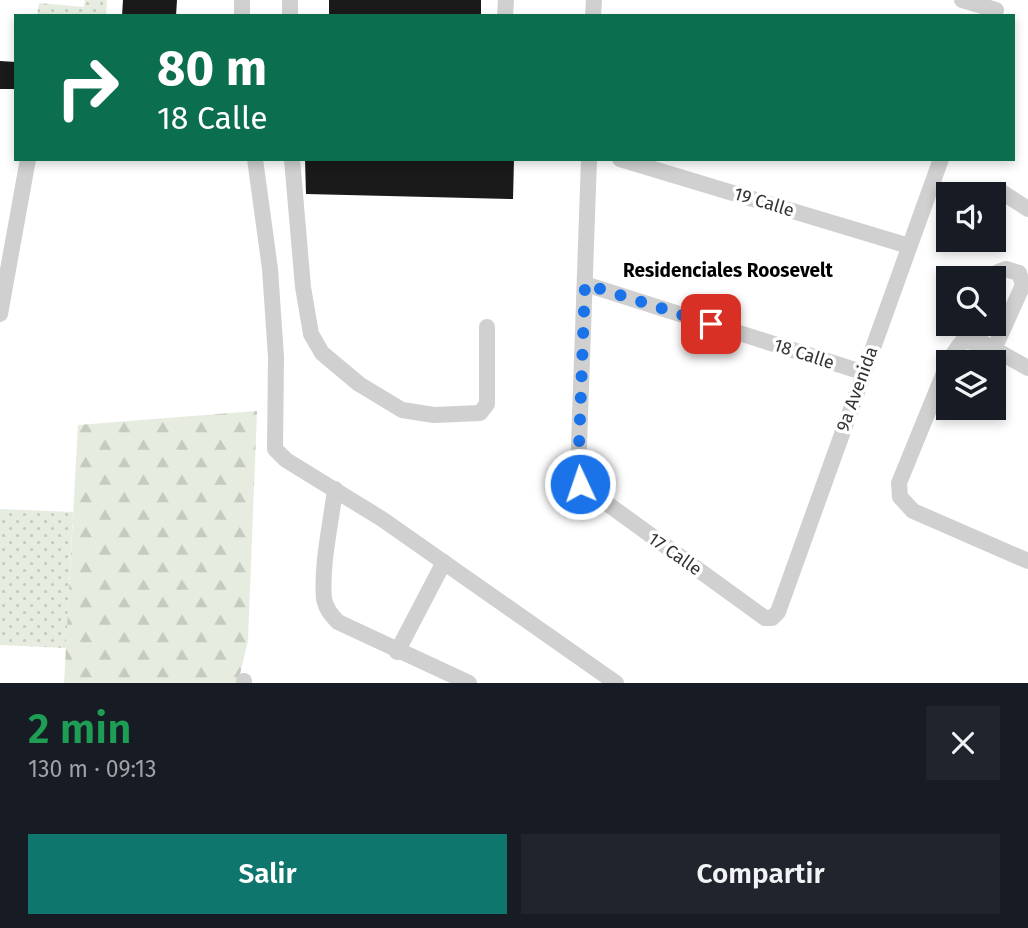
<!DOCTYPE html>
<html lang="es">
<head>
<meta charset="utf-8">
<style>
  body { margin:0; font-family:"Fira Sans",sans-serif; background:#20242c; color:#f1f3f6; height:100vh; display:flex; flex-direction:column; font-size:26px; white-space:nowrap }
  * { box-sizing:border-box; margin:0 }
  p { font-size:23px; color:#9ea1a6 }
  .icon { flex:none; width:38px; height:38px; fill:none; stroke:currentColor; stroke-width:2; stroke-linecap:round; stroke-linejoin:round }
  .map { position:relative; height:683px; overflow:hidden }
  .details { display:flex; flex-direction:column; background:#171b24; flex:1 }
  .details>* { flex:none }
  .banner { position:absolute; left:14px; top:14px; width:1001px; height:147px; border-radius:0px; box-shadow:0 4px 10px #0003; background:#0b6e4f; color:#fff; overflow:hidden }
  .buttons { position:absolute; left:936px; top:182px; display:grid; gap:14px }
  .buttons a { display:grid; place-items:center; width:70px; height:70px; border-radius:0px; background:#171b24; box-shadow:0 4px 10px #0003; font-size:35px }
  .pin { position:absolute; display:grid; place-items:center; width:60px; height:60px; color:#fff; margin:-30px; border-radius:14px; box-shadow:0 4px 10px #0006 }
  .me { position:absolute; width:77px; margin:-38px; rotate:357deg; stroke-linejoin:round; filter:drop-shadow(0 0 5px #0008) }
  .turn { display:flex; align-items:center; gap:24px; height:147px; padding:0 28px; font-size:32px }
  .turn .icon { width:91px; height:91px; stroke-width:2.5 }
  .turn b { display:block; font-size:49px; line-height:60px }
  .round { display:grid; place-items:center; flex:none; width:74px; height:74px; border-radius:0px; background:#20242c }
  .headline { display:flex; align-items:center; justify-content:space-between; height:119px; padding:0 28px }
  h1 { font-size:42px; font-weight:600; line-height:52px; color:#1e9e55 }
  .button { display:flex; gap:14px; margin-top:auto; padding:14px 28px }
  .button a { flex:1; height:80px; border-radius:0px; background:#0f766e; color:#fff; font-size:28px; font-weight:600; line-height:80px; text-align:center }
  .button a+a { background:#20242c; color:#f1f3f6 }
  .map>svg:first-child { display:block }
</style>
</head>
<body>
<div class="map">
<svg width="1028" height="683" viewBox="0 0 1028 683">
  <defs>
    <pattern id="grass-dots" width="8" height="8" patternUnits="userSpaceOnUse" patternTransform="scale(1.75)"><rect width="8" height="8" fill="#e6ecdf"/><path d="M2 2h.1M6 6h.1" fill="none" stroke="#c6cbc0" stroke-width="1.8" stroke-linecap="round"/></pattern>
    <pattern id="forest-firs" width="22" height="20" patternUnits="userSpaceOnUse" patternTransform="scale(1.75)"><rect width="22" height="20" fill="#e6ecdf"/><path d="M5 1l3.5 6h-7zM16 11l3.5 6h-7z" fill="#c6cbc0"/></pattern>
  </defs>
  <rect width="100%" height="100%" fill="#fff"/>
  <g fill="url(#grass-dots)">
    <polygon points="85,0 107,0 106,16 37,16 39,3 84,7"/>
    <polygon points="0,509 73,512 66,648 0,645"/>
  </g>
  <polygon fill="url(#forest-firs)" points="257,411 248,640 238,683 64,683 78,425"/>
  <g fill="#1a1a1a">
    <polygon points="123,0 177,0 176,16 122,16"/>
    <rect x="329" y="0" width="152" height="16"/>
    <polygon points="0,61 16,62 14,89 0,89"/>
    <polygon points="305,159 514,159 513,199 306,194"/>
  </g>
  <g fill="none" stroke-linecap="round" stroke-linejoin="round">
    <g stroke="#d0d0d0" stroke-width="16">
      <polyline points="242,0 242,16"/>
      <polyline points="962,0 996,10"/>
      <polyline points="290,16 290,0"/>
      <polyline points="505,16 506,0"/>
      <polyline points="593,16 594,0"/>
      <polyline points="255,159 270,269 276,357 275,449 286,460 382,519 616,683"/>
      <polyline points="292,159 303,287 311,334 322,353 359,384 402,410 434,415 480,413 487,404 487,327"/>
      <polyline points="589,159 578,473 580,484 765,618 772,618 778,612 941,159"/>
      <polyline points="620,159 909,246"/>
      <polyline points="1000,191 1028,209"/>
      <polyline points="994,280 998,272 1006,269 1019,273 1023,285 994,349"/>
      <polyline points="585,284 862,372"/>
      <polyline points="0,314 28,159"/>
      <polyline points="966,341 985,344 1028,368"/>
      <path d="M949,362c6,-15 18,-23 25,-38"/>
      <polyline points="948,363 899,483 900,497 913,511 1028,561"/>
      <path d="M335,489c-4,35 -14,75 -11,110 2,10 7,16 14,23l131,61"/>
      <polyline points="397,652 444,562"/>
      <polyline points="244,683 244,681"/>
    </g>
  </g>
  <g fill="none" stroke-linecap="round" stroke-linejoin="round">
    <polyline stroke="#1a73e8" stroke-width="12" stroke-dasharray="0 21.6" points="580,484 578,473 585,284 711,324"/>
  </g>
  <g text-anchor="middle" stroke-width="7" stroke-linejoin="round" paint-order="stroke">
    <g font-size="18" fill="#333" stroke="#fff">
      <text transform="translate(764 202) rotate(17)" y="6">19 Calle</text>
      <text transform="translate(804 354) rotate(18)" y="6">18 Calle</text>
      <text transform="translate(857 389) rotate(-70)" y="6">9a Avenida</text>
      <text transform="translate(675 554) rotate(35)" y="6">17 Calle</text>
    </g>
    <g font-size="19" font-weight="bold" fill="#000" stroke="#fff">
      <text x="728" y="277">Residenciales Roosevelt</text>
    </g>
  </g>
</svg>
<div class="buttons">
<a><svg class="icon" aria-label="sound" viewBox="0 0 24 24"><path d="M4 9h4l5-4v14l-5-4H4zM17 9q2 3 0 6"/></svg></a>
<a><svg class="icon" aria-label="search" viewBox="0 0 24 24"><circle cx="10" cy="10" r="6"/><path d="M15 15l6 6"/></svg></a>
<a><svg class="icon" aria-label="layers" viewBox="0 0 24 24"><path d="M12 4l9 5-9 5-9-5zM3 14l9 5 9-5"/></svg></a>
</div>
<div class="pin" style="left:711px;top:324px;background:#d93025"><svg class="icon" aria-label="arrive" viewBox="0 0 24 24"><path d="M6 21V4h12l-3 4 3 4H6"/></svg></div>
<svg class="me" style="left:580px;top:484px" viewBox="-20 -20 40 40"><circle r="17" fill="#1a73e8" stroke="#fff" stroke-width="3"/><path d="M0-11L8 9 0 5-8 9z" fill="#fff"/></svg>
<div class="banner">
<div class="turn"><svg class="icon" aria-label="right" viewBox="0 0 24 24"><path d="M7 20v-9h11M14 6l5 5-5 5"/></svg><div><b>80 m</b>18 Calle</div></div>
</div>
</div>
<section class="details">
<div class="headline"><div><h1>2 min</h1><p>130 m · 09:13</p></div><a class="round"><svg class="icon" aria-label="close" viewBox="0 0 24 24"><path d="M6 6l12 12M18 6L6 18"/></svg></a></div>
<div class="button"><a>Salir</a><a>Compartir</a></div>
</section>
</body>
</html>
